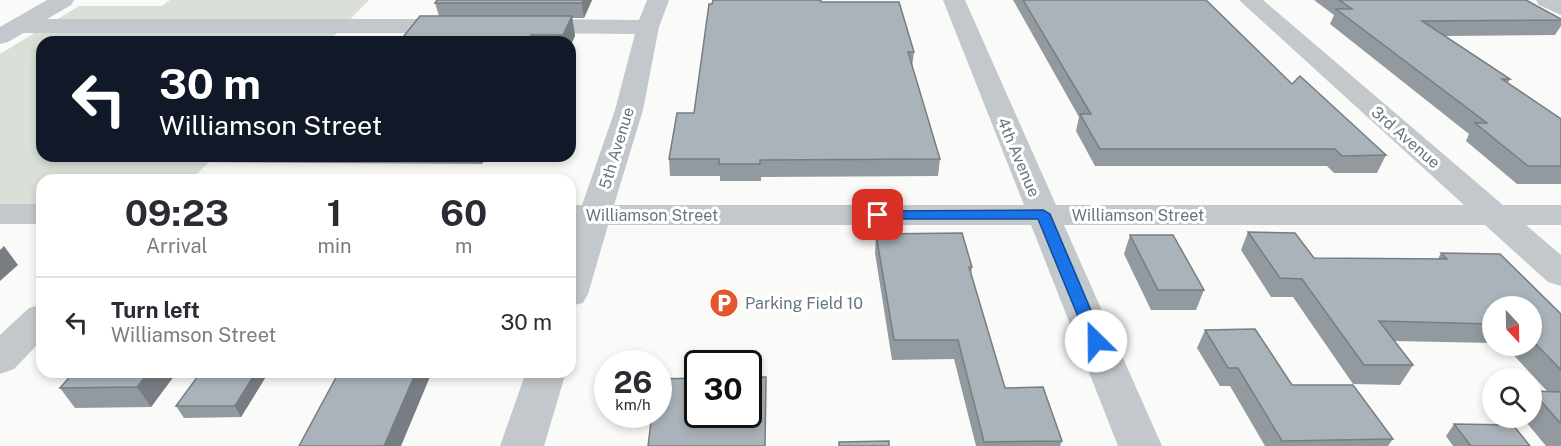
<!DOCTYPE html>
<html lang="en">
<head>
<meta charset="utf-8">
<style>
  body { margin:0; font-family:"Public Sans",sans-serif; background:#f2f2f3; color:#2b2b33; height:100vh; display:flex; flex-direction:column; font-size:22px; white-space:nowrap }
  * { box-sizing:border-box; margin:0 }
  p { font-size:20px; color:#7c7c81 }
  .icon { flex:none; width:33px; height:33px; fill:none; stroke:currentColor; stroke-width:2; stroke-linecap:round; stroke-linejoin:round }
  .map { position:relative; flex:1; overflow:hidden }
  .drawer { position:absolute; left:36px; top:174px; width:540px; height:204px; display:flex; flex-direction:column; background:#fff; border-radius:18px; box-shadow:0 3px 9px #0003 }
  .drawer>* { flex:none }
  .banner { position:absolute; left:36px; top:36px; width:540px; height:126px; border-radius:18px; box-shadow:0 3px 9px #0003; background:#111827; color:#fff; overflow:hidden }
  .needle { width:39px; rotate:158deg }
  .controls { position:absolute; left:1482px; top:296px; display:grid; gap:12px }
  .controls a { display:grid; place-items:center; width:60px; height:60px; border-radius:50%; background:#fff; box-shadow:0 3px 9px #0003; font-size:30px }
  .speed { position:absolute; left:594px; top:350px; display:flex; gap:12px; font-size:30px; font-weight:700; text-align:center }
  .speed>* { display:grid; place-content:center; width:78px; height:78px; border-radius:50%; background:#fff; box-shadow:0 3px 9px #0003; line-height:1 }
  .speed small { font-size:15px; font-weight:400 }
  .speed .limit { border:3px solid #111; border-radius:9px; background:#fff; color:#111 }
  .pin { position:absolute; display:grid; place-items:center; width:51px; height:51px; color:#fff; margin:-26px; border-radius:12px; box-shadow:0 3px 9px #0006 }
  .me { position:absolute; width:66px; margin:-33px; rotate:337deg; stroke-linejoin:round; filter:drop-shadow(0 0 4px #0008) }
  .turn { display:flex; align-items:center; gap:21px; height:126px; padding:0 24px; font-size:27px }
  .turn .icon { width:78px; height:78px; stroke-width:2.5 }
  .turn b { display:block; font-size:42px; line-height:51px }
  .eta { display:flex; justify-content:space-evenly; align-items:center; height:102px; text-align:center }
  .eta b { font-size:36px; font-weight:700; line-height:42px }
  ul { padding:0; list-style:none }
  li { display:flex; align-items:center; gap:18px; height:90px; padding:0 24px; border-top:2px solid #e1e1e2 }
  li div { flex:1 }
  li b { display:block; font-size:22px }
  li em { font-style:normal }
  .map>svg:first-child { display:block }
</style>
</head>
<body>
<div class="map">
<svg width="1561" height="446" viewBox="0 0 1561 446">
  <rect width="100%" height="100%" fill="#fafaf8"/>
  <polygon fill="#dadfd7" points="170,0 369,0 328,42 42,42 42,156 215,156 191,180 42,180 42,205 0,205 0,54 79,6 162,6"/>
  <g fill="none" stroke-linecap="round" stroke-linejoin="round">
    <polygon fill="#c3c8cc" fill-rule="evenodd" points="19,19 348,19 356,21 359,26 356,31 348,33 19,33 11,31 8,26 11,21"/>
    <g fill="#c3c8cc" fill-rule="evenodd">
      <polygon points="47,0 74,0 71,5 8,42 0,44 0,27"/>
      <polygon points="647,0 669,0 659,27 643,110 614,205 1024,205 943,0 965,0 1056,205 1464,205 1239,0 1263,0 1503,205 1561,205 1561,225 1526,225 1561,255 1561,286 1548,282 1485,225 1064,225 1162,446 1118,446 1031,225 570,225 570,205 582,205 615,110 635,34 530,33 522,31 519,26 522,21 530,19 639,20"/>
      <polygon points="1536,0 1561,0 1561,15 1539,5"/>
      <polygon points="348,19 457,19 465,21 468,26 465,31 457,33 348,33 340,31 337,26 340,21"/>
      <rect x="0" y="204" width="42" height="20"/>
      <polygon points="42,304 42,340 14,369 0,374 0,335 29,308"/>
    </g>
    <g fill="#c3c8cc" fill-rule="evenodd">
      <polygon points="595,205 607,208 611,215 588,294 583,303 570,306 570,240 583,208"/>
      <polygon points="526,372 566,372 544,446 500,446"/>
    </g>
  </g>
  <g fill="#929a9f">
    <polygon points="592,0 584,18 572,18 575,36 570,42 399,42 439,16 435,3"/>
    <polygon points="1013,0 1206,0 1292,84 1386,155 1377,173 1334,173 1327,166 1095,166 1076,131 1079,117"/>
    <polygon points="1314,0 1526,0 1561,19 1561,26 1555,35 1445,36 1510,79 1508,83 1561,119 1561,184 1517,184 1466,141 1469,134 1330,24 1334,15"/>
    <polygon points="821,2 914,52 912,67 940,159 938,176 761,177 761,181 720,181 720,176 670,176 669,159 694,113 712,4"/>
    <polygon points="194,156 486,156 482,164 197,162"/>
    <polygon points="1248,232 1314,258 1438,259 1441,253 1561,314 1561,446 1546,446 1522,417 1532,417 1532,391 1548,392 1507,348 1499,348 1497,345 1532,345 1532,306 1492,306 1492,343 1394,341 1413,365 1400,385 1353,384 1293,297 1271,297 1241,250"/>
    <polygon points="876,234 972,267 971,275 1005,388 1062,441 1060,446 976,446 954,359 892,360 875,253"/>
    <polygon points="1130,235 1204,290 1196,310 1151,310 1124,254"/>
    <polygon points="1205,330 1292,385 1393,439 1388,446 1265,446 1230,386 1220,386 1197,348"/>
    <polygon points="74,372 177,372 151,407 75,408 60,388"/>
    <polygon points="201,372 262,372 265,378 241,417 184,418 176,406"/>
    <polygon points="1454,424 1530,446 1453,446 1446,436"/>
  </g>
  <g fill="#777d82">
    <polygon points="583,0 592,0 584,18 582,3"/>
    <polygon points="572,16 575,36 570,47 570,42 564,42 563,35"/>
    <polygon points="531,35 532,42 528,42"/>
    <polygon points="480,156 486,156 482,164"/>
    <polygon points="4,246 18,265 0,281 0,250"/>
    <polygon points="149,372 177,372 151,407 137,387"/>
    <polygon points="256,372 262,372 265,378 241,417 235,406"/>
    <polygon points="416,372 432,372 401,446 384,446"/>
  </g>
  <g fill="#aab3b9" stroke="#777d82" stroke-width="1.5">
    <polygon points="437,0 583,0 582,3 435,3"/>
    <polygon points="713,0 821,0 821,2 899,2 914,52 908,52 940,159 760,160 760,164 719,164 719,159 669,159 677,113 694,113 709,4 712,4"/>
    <polygon points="1023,0 1206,0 1292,84 1300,76 1386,155 1342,156 1335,149 1100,149 1080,114 1091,114"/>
    <polygon points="1339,0 1526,0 1561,19 1561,20 1422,21 1510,79 1502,79 1561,119 1561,166 1528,166 1475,123 1487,123 1336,9 1352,9"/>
    <polygon points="420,16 572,16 563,35 531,35 528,42 399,42"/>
    <polygon points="1248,232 1295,233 1314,258 1447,259 1441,253 1500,254 1561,314 1561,370 1532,340 1532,306 1492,306 1492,324 1379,321 1413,365 1364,365 1302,279 1280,278"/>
    <polygon points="962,233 972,267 969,267 1005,388 1043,387 1062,441 984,442 958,340 894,340 876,234"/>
    <polygon points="1130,235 1173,235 1204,290 1158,290"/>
    <polygon points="1255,329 1292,385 1353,385 1393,439 1282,441 1238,368 1228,368 1205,330"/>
    <polygon points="74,372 149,372 137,387 60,388"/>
    <polygon points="201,372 256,372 235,406 176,406"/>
    <polygon points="339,372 416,372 384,446 299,446"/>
    <polygon points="748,377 766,377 765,446 648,446 652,414 658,414 658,379 698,378 698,414 748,414"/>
    <polygon points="1532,391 1561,392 1561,424"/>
    <polygon points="1454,424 1513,425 1530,446 1471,446"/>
    <polygon points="889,441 889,446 839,446 839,442"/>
  </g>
  <polygon fill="#1a73e8" stroke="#114b97" stroke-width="1.5" points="1043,210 1050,214 1104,341 1102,345 1090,345 1088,341 1038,219 878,219 871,215 878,211"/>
  <defs>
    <g id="parking-disc" transform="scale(1.5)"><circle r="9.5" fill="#e4572e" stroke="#fff"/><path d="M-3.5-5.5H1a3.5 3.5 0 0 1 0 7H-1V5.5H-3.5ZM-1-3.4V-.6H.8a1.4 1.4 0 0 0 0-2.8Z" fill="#fff"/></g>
  </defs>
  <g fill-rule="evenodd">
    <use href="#parking-disc" x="724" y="303"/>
  </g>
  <g text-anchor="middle" stroke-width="6" stroke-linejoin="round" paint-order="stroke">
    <g font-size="16" fill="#657683" stroke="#fff">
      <text transform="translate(1406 137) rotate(41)" y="6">3rd Avenue</text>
      <text transform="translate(616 148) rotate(-73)" y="6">5th Avenue</text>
      <text transform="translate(1019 157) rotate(67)" y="6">4th Avenue</text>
      <text x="652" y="221">Williamson Street</text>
      <text x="1138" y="221">Williamson Street</text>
    </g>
    <g font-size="16" fill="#657683" stroke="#fff" text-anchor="start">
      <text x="745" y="309">Parking Field 10</text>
    </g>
  </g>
</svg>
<div class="controls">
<a><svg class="needle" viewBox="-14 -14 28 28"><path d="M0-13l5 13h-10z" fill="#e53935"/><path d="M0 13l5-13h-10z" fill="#7c7c81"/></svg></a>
<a><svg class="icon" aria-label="search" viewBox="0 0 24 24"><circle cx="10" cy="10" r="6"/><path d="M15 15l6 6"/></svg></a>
</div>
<div class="speed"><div>26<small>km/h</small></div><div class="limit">30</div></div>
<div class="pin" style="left:878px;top:215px;background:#d93025"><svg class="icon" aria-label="arrive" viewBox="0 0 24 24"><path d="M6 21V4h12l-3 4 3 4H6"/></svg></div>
<svg class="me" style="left:1096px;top:341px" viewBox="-20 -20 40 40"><circle r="19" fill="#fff"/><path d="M0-13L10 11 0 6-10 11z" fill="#1a73e8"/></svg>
<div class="banner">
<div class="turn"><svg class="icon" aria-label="left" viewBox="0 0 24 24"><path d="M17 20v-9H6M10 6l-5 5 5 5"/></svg><div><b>30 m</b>Williamson Street</div></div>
</div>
<section class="drawer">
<div class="eta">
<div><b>09:23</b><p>Arrival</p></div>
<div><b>1</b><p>min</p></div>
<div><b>60</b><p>m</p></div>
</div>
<ul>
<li><svg class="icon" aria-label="left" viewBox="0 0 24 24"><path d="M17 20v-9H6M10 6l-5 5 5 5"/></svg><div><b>Turn left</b><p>Williamson Street</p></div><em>30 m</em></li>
</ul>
</section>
</div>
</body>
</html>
